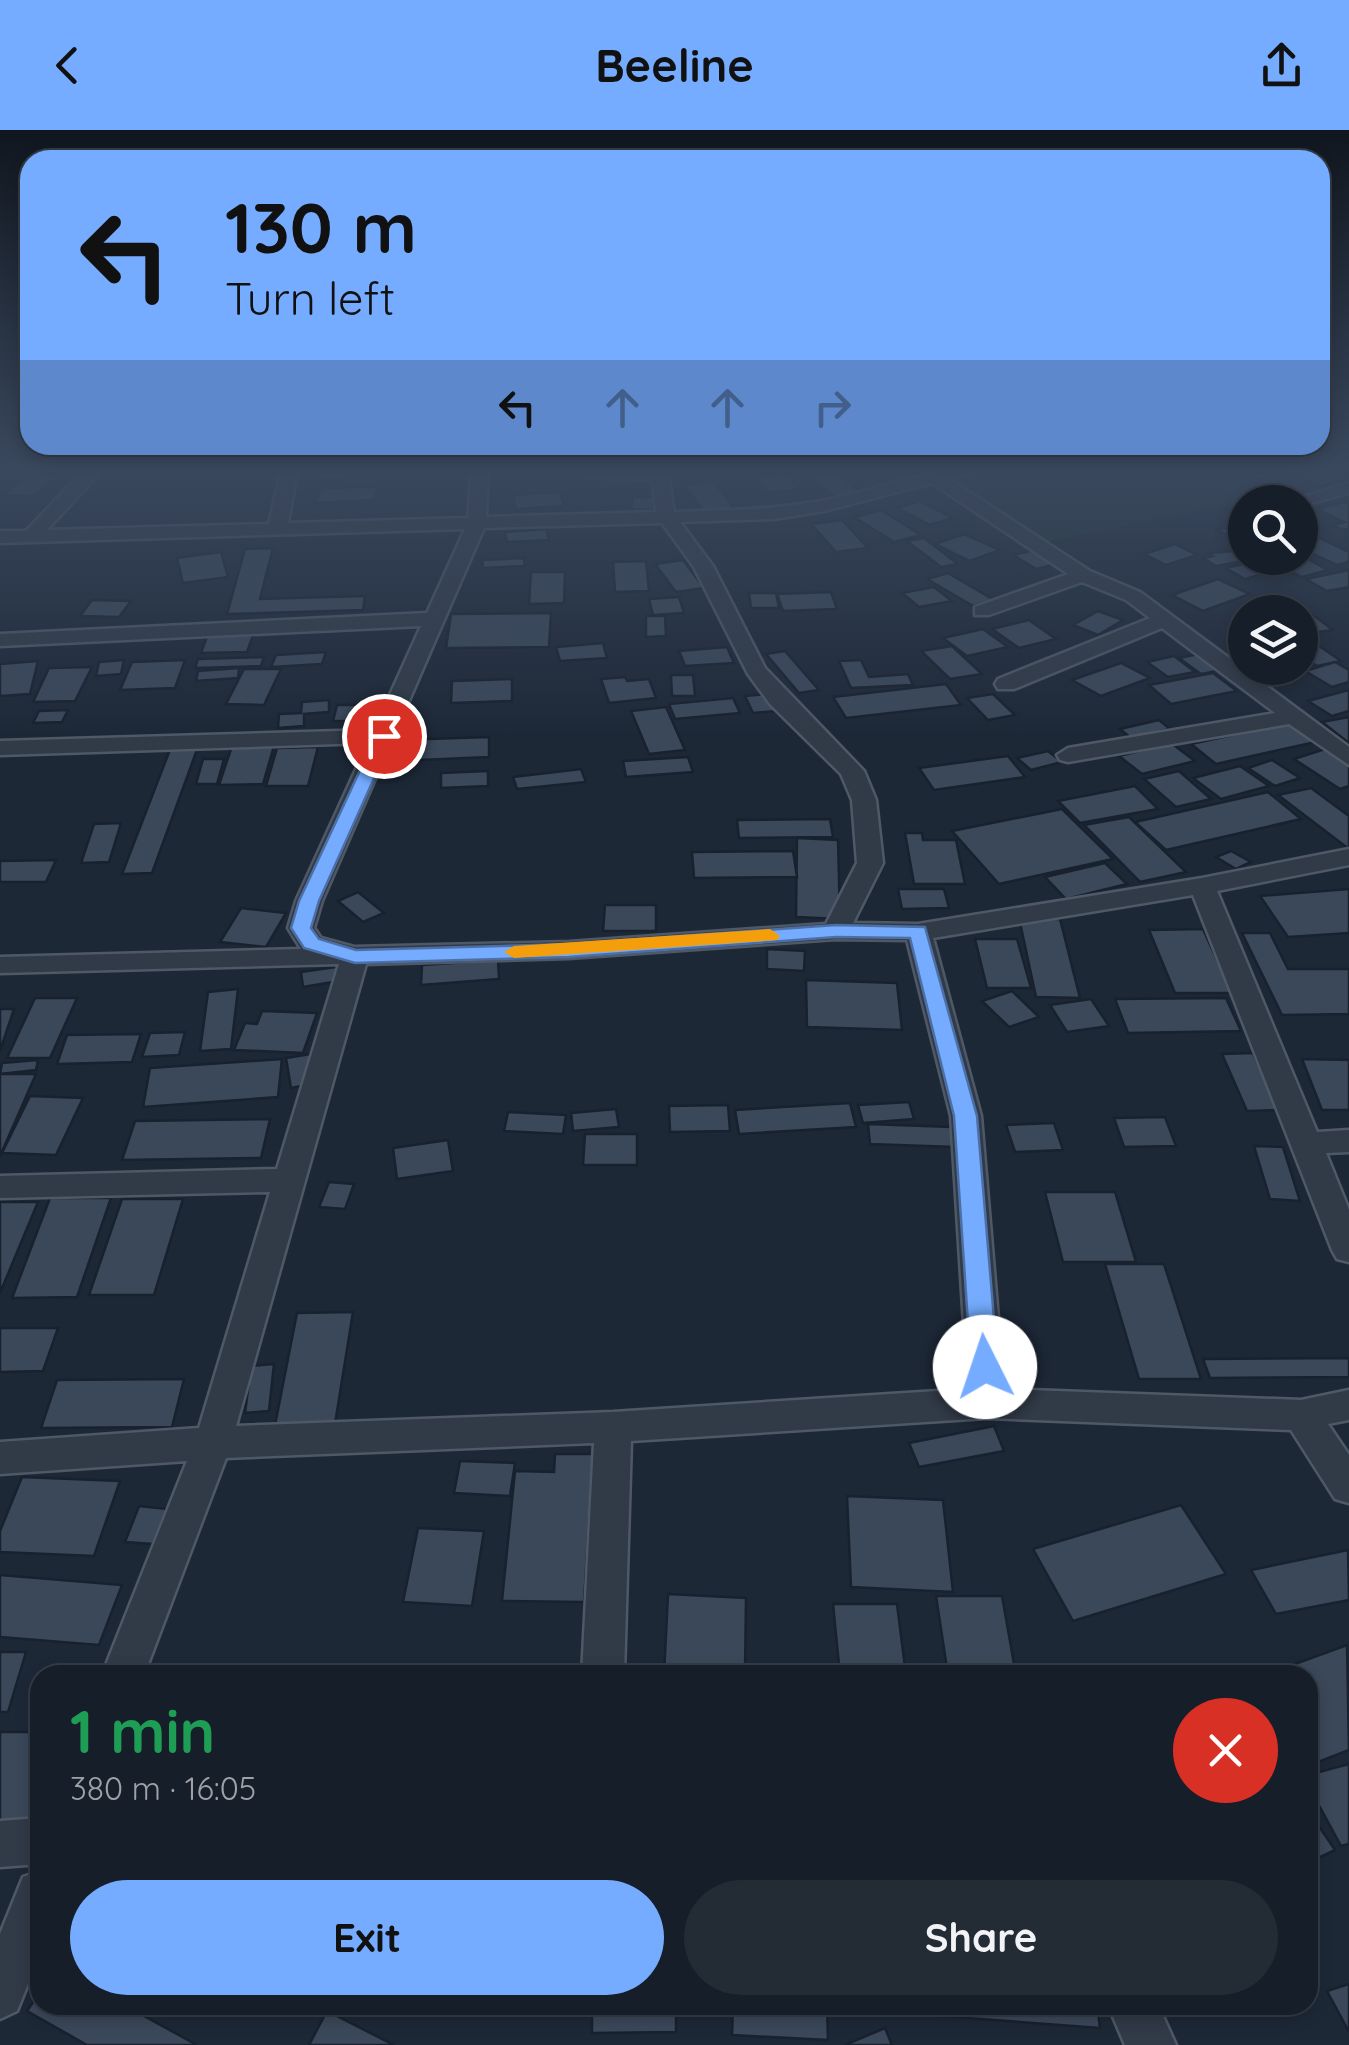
<!DOCTYPE html>
<html lang="en">
<head>
<meta charset="utf-8">
<style>
  body { margin:0; font-family:Quicksand,sans-serif; background:#232b35; color:#f1f3f6; height:100vh; display:flex; flex-direction:column; font-size:38px; white-space:nowrap }
  * { box-sizing:border-box; margin:0 }
  p { font-size:32px; color:#9ea2a8 }
  .icon { flex:none; width:55px; height:55px; fill:none; stroke:currentColor; stroke-width:2; stroke-linecap:round; stroke-linejoin:round }
  .map { position:relative; flex:1; overflow:hidden }
  .drawer { position:absolute; left:30px; top:1535px; width:1288px; height:350px; display:flex; flex-direction:column; background:#161e29; border-radius:30px; box-shadow:0 5px 15px #0003,0 0 0 2px #353c46 }
  .drawer>* { flex:none }
  .banner { position:absolute; left:20px; top:20px; width:1310px; height:305px; border-radius:30px; box-shadow:0 5px 15px #0003,0 0 0 2px #353c46; background:#75acff; color:#111; overflow:hidden }
  .tools { position:absolute; left:1228px; top:355px; display:grid; gap:20px }
  .tools a { display:grid; place-items:center; width:90px; height:90px; border-radius:50%; background:#161e29; box-shadow:0 5px 15px #0003,0 0 0 2px #353c46; font-size:50px }
  .pin { position:absolute; display:grid; place-items:center; width:85px; height:85px; color:#fff; margin:-42px; border:5px solid #fff; border-radius:50%; box-shadow:0 2px 10px #0007 }
  .me { position:absolute; width:110px; margin:-55px; rotate:356deg; stroke-linejoin:round; filter:drop-shadow(0 0 8px #0008) }
  .turn { display:flex; align-items:center; gap:35px; height:210px; padding:0 40px; font-size:45px }
  .turn .icon { width:130px; height:130px; stroke-width:2.5 }
  .turn b { display:block; font-size:70px; line-height:85px }
  .lanes { display:flex; align-items:center; height:95px; padding:0 40px; background:#0003; justify-content:center; gap:50px; direction:ltr }
  .lanes .off { opacity:.35 }
  .round { display:grid; place-items:center; flex:none; width:105px; height:105px; border-radius:52px; background:#232b35 }
  .overview { display:flex; align-items:center; justify-content:space-between; height:170px; padding:0 40px }
  h1 { font-size:60px; font-weight:700; line-height:75px; color:#1e9e55 }
  .primary-button { display:flex; gap:20px; margin-top:auto; padding:20px 40px }
  .primary-button a { flex:1; height:115px; border-radius:60px; background:#75acff; color:#111; font-size:40px; font-weight:700; line-height:115px; text-align:center }
  .primary-button a+a { background:#232b35; color:#f1f3f6 }
  header { display:flex; justify-content:space-between; align-items:center; height:130px; padding:0 40px; background:#75acff; color:#111; font-size:45px; font-weight:700 }
  .map>svg:first-child { display:block }
</style>
</head>
<body>
<header><svg class="icon" aria-label="back" viewBox="0 0 24 24"><path d="M15 5l-7 7 7 7"/></svg>Beeline<svg class="icon" aria-label="share" viewBox="0 0 24 24"><path d="M12 15V3M7 8l5-5 5 5M5 13v7h14v-7"/></svg></header>
<div class="map">
<svg width="1349" height="1915" viewBox="0 0 1349 1915">
  <rect width="100%" height="100%" fill="#1d2837"/>
  <polygon fill="#1f3538" points="1017,337 1271,337 1314,358 1045,412 943,349"/>
  <g fill="#3b485a" stroke="#18212e" stroke-width="2.5">
    <polygon points="320,337 347,337 345,349 317,349"/>
    <polygon points="850,337 894,337 902,341 887,345 874,339 854,345 842,339"/>
    <polygon points="1277,337 1317,337 1346,349 1321,356"/>
    <polygon points="586,339 655,341 652,354 582,351"/>
    <polygon points="835,341 862,364 835,368 808,344"/>
    <polygon points="788,345 798,360 767,362 758,348"/>
    <polygon points="24,346 57,346 33,366 4,365"/>
    <polygon points="714,352 734,378 704,382 684,355"/>
    <polygon points="378,357 373,370 315,373 321,358"/>
    <polygon points="560,362 564,376 516,379 513,365"/>
    <polygon points="633,367 654,367 653,380 631,379"/>
    <polygon points="920,371 953,388 930,395 897,378"/>
    <polygon points="1344,372 1349,375 1349,399 1343,400 1333,395 1344,392 1317,379"/>
    <polygon points="881,380 921,405 894,412 854,387"/>
    <polygon points="842,390 868,418 836,422 811,394"/>
    <polygon points="1238,394 1245,398 1245,414 1217,400"/>
    <polygon points="546,399 549,410 507,412 505,402"/>
    <polygon points="964,404 1000,420 970,431 935,414"/>
    <polygon points="924,408 958,434 941,437 907,411"/>
    <polygon points="1320,408 1349,422 1349,432 1337,435 1300,418 1300,414"/>
    <polygon points="1175,414 1197,425 1166,435 1144,424"/>
    <polygon points="273,418 260,469 365,466 363,480 227,484 245,419"/>
    <polygon points="1035,420 1058,434 1036,439 1013,425"/>
    <polygon points="1245,420 1245,428 1262,428 1216,436 1203,428 1213,426 1208,423"/>
    <polygon points="221,422 228,447 183,453 177,428"/>
    <polygon points="1300,425 1328,440 1302,447 1266,428"/>
    <polygon points="524,428 525,436 483,438 482,430"/>
    <polygon points="683,430 704,458 676,462 655,434"/>
    <polygon points="1260,430 1279,440 1245,449 1226,438"/>
    <polygon points="646,431 649,461 615,462 613,432"/>
    <polygon points="1349,440 1349,457 1327,461 1306,449"/>
    <polygon points="531,442 565,442 564,473 529,474"/>
    <polygon points="948,443 994,470 973,476 927,449"/>
    <polygon points="1218,449 1250,464 1203,481 1172,465"/>
    <polygon points="934,457 952,471 919,477 902,463"/>
    <polygon points="831,462 837,479 783,481 777,464"/>
    <polygon points="749,463 776,463 779,478 751,478"/>
    <polygon points="679,467 684,483 653,485 649,469"/>
    <polygon points="92,470 131,471 119,487 80,486"/>
    <polygon points="1296,478 1309,482 1333,500 1305,504 1300,500 1300,482 1275,481"/>
    <polygon points="1098,481 1123,490 1098,505 1073,495"/>
    <polygon points="551,483 549,517 446,518 451,484"/>
    <polygon points="646,486 665,486 666,506 646,507"/>
    <polygon points="1029,490 1056,509 1019,518 992,499"/>
    <polygon points="983,499 1008,517 967,526 943,508"/>
    <polygon points="255,500 247,522 201,523 209,501"/>
    <polygon points="1306,507 1341,531 1317,536 1300,524 1300,508"/>
    <polygon points="603,513 607,528 560,531 556,517"/>
    <polygon points="952,516 982,544 950,549 921,521"/>
    <polygon points="727,517 734,533 685,536 679,521"/>
    <polygon points="785,521 819,560 799,563 766,524"/>
    <polygon points="326,522 322,534 271,537 276,525"/>
    <polygon points="1204,523 1226,539 1201,544 1179,528"/>
    <polygon points="1174,526 1195,542 1168,547 1147,532"/>
    <polygon points="264,527 261,536 195,538 198,529"/>
    <polygon points="124,530 121,544 96,546 99,532"/>
    <polygon points="185,530 175,558 120,560 132,532"/>
    <polygon points="861,530 869,547 908,544 913,555 851,558 839,531"/>
    <polygon points="38,531 30,564 0,566 0,534"/>
    <polygon points="1300,531 1312,539 1268,549 1250,538 1300,538"/>
    <polygon points="1335,532 1349,540 1349,552 1332,557 1305,541"/>
    <polygon points="1121,533 1150,548 1101,566 1072,550"/>
    <polygon points="92,537 75,571 33,572 49,538"/>
    <polygon points="239,538 238,548 196,551 198,541"/>
    <polygon points="244,539 281,539 264,575 226,574"/>
    <polygon points="1213,543 1237,561 1171,574 1149,555"/>
    <polygon points="671,545 693,545 695,566 672,566"/>
    <polygon points="625,547 627,551 649,549 656,568 609,573 601,549"/>
    <polygon points="512,549 512,571 451,573 452,551"/>
    <polygon points="946,554 961,575 846,588 833,567"/>
    <polygon points="1349,560 1349,581 1332,586 1308,571"/>
    <polygon points="767,564 776,581 753,583 745,566"/>
    <polygon points="993,564 1015,585 988,590 967,568"/>
    <polygon points="733,568 740,583 675,589 669,574"/>
    <polygon points="329,570 329,582 304,584 304,596 278,598 279,584 301,583 302,572"/>
    <polygon points="337,575 362,575 358,591 333,591"/>
    <polygon points="666,577 685,620 649,624 631,581"/>
    <polygon points="68,580 62,592 33,593 39,581"/>
    <polygon points="1349,587 1349,613 1322,592"/>
    <polygon points="1159,590 1170,599 1131,608 1120,599"/>
    <polygon points="1293,592 1320,611 1216,634 1191,614"/>
    <polygon points="489,607 489,627 396,631 398,610"/>
    <polygon points="1171,613 1195,631 1142,644 1119,626"/>
    <polygon points="232,616 274,616 263,654 219,655"/>
    <polygon points="171,617 198,617 152,743 122,744"/>
    <polygon points="318,617 308,656 266,656 277,618"/>
    <polygon points="1325,619 1349,634 1349,656 1340,659 1294,629"/>
    <polygon points="1048,621 1062,632 1031,640 1017,628"/>
    <polygon points="1008,626 1025,647 934,660 919,638"/>
    <polygon points="688,627 693,642 626,647 623,631"/>
    <polygon points="203,629 224,629 217,654 196,654"/>
    <polygon points="1272,630 1300,648 1275,656 1248,638"/>
    <polygon points="1240,636 1269,656 1221,669 1193,648"/>
    <polygon points="581,639 586,652 517,659 513,647"/>
    <polygon points="488,641 488,656 441,658 441,643"/>
    <polygon points="1179,641 1211,669 1176,677 1144,649"/>
    <polygon points="1135,656 1158,679 1080,693 1058,671"/>
    <polygon points="1311,658 1349,686 1349,719 1278,665"/>
    <polygon points="1268,662 1301,689 1166,720 1135,692"/>
    <polygon points="1062,679 1113,729 999,754 952,701"/>
    <polygon points="1129,687 1186,742 1140,752 1084,695"/>
    <polygon points="830,689 833,707 739,708 737,690"/>
    <polygon points="121,693 109,732 81,733 94,694"/>
    <polygon points="905,703 922,703 923,710 956,710 965,754 914,754"/>
    <polygon points="797,708 838,710 840,789 796,787"/>
    <polygon points="793,721 797,747 694,748 692,722"/>
    <polygon points="1231,721 1251,732 1236,739 1216,727"/>
    <polygon points="56,730 46,752 0,752 0,731"/>
    <polygon points="1105,733 1127,754 1066,769 1045,747"/>
    <polygon points="898,759 944,759 949,778 902,779"/>
    <polygon points="1349,759 1349,803 1288,807 1260,766"/>
    <polygon points="358,762 384,783 363,792 338,771"/>
    <polygon points="605,775 656,775 656,801 603,801"/>
    <polygon points="241,778 286,783 266,817 220,812"/>
    <polygon points="1019,788 1060,789 1080,868 1036,867"/>
    <polygon points="1203,799 1232,863 1175,863 1149,800"/>
    <polygon points="1242,803 1270,803 1288,839 1349,839 1349,884 1282,885"/>
    <polygon points="975,809 1017,809 1031,858 987,858"/>
    <polygon points="767,819 805,821 804,841 767,839"/>
    <polygon points="498,830 499,849 421,855 422,835"/>
    <polygon points="343,836 345,850 303,857 301,842"/>
    <polygon points="806,850 897,853 902,900 807,897"/>
    <polygon points="238,859 231,919 200,921 208,862"/>
    <polygon points="1012,861 1039,887 1009,897 982,871"/>
    <polygon points="35,868 77,868 50,928 7,928"/>
    <polygon points="1226,868 1241,901 1128,903 1115,869"/>
    <polygon points="1091,869 1109,896 1067,902 1050,875"/>
    <polygon points="0,879 14,879 0,921"/>
    <polygon points="262,881 317,883 303,923 234,920 245,893 257,894"/>
    <polygon points="185,902 179,925 142,927 150,903"/>
    <polygon points="141,904 132,932 57,934 67,905"/>
    <polygon points="1253,923 1279,980 1247,981 1222,924"/>
    <polygon points="311,924 316,953 291,958 286,928"/>
    <polygon points="282,929 278,967 143,977 150,938"/>
    <polygon points="1302,929 1349,930 1349,980 1322,980"/>
    <polygon points="38,930 36,940 0,944 2,933"/>
    <polygon points="0,944 36,944 0,1026"/>
    <polygon points="30,966 83,968 56,1025 2,1023"/>
    <polygon points="909,972 914,989 863,993 858,975"/>
    <polygon points="850,973 856,997 739,1004 735,980"/>
    <polygon points="728,975 730,1001 670,1002 669,976"/>
    <polygon points="616,979 619,997 573,1001 571,983"/>
    <polygon points="508,982 566,985 563,1004 504,1001"/>
    <polygon points="1165,987 1176,1016 1124,1017 1114,988"/>
    <polygon points="270,989 261,1028 122,1030 135,991"/>
    <polygon points="1054,993 1063,1020 1015,1022 1006,995"/>
    <polygon points="868,994 952,997 955,1017 870,1014"/>
    <polygon points="585,1004 637,1004 637,1035 583,1035"/>
    <polygon points="448,1010 453,1041 397,1049 393,1018"/>
    <polygon points="1254,1016 1283,1017 1300,1071 1270,1069"/>
    <polygon points="329,1052 354,1054 345,1079 319,1077"/>
    <polygon points="1045,1062 1115,1062 1136,1132 1063,1132"/>
    <polygon points="50,1068 111,1068 77,1167 12,1168"/>
    <polygon points="122,1069 183,1069 154,1165 89,1165"/>
    <polygon points="0,1072 38,1072 0,1163"/>
    <polygon points="1105,1134 1164,1134 1201,1249 1139,1249"/>
    <polygon points="353,1182 335,1294 275,1295 297,1183"/>
    <polygon points="0,1198 58,1198 43,1241 0,1242"/>
    <polygon points="1349,1228 1349,1247 1210,1248 1203,1229"/>
    <polygon points="274,1234 269,1281 245,1283 251,1236"/>
    <polygon points="184,1249 172,1297 41,1298 57,1250"/>
    <polygon points="994,1296 1004,1321 919,1337 909,1313"/>
    <polygon points="555,1324 593,1324 584,1472 502,1471 515,1341 554,1342"/>
    <polygon points="460,1331 515,1333 510,1366 454,1363"/>
    <polygon points="22,1347 120,1351 94,1426 0,1422 0,1401"/>
    <polygon points="847,1366 943,1370 953,1462 851,1457"/>
    <polygon points="1181,1375 1226,1444 1073,1491 1033,1419"/>
    <polygon points="139,1376 167,1379 153,1414 125,1412"/>
    <polygon points="418,1398 484,1401 472,1476 403,1472"/>
    <polygon points="1348,1420 1349,1470 1276,1484 1251,1440"/>
    <polygon points="0,1445 122,1455 99,1515 0,1507"/>
    <polygon points="668,1464 746,1468 745,1545 664,1545"/>
    <polygon points="936,1466 1002,1466 1016,1545 948,1545"/>
    <polygon points="833,1474 897,1474 906,1545 840,1545"/>
    <polygon points="1347,1515 1349,1620 1308,1636 1308,1545 1265,1545"/>
    <polygon points="0,1522 26,1522 8,1582 0,1582"/>
    <polygon points="0,1602 40,1602 40,1690 0,1693"/>
    <polygon points="1349,1634 1349,1714 1341,1716 1308,1655 1308,1645"/>
    <polygon points="1308,1680 1335,1720 1308,1733"/>
    <polygon points="1349,1854 1349,1902 1327,1861"/>
    <polygon points="40,1862 40,1875 124,1875 197,1915 87,1915 27,1881"/>
    <polygon points="592,1875 676,1875 676,1902 592,1903"/>
    <polygon points="733,1875 827,1875 828,1910 732,1905"/>
    <polygon points="887,1875 1097,1875 1100,1898 888,1882"/>
    <polygon points="327,1881 394,1915 309,1915"/>
    <polygon points="885,1898 892,1915 845,1915"/>
  </g>
  <g fill="none" stroke-linecap="round" stroke-linejoin="round">
    <g stroke="#4e5866" stroke-width="5">
      <g id="minor">
        <path d="M87,337h18l-58,63 222,-6 13,-57h16l-10,56 180,-5 4,-51h16l-2,50 170,-5 -5,-45h16l7,45c49,-2 98,-2 146,-11 56,-10 108,-34 164,-34l-35,12 141,92 50,21 209,155v18l-60,-41 -221,38 -8,-2 -3,-5 11,-7 207,-35 -113,-85 -148,61h-16l-3,-5 3,-5 152,-61 -24,-18 -44,-18 -93,33h-14v-8l93,-33 -136,-91 -108,28 -50,8 -94,3 33,44 52,102 99,103 12,29 7,63 -30,60 65,1 284,-46 147,-29v16l-132,26 100,241 32,-2v22l-23,1 23,57v52l-12,-3 -5,-9 -139,-355 -260,43 48,178 23,273 297,11 48,-10v30l-21,4 21,31v48l-14,-4 -44,-69 -304,-12 -356,23 -7,234h-42l12,-232 -368,15 -82,217h-42l85,-214 -187,13v-32l199,-14 71,-236 -270,6v-22l277,-7 62,-205 -339,9v-16l301,-8 -13,-21 8,-27 72,-158 -368,12v-14l374,-11 47,-104 -421,20v-12l427,-21 38,-84 -465,14v-12h26zM662,393l32,44 54,107 22,30 71,70 11,26 5,63 -31,61 -257,18 -215,5 -33,-9 -7,-10 8,-27 162,-373zM836,809l71,1 44,176 17,273 -355,23 -377,14 130,-462 203,-6z"/>
        <polygon points="1349,353 1349,363 1300,376 1300,372 1287,372"/>
        <polygon points="1243,382 1245,392 1237,391 1237,383"/>
        <polygon points="40,1688 40,1734 0,1737 0,1691"/>
        <polygon points="40,1741 40,1824 17,1881 0,1889 0,1804 23,1747"/>
        <polygon points="1108,1875 1158,1875 1176,1915 1125,1915"/>
      </g>
    </g>
    <use href="#minor" fill="#313a47" fill-rule="evenodd"/>
  </g>
  <linearGradient id="sky" x2="0" y2="1"><stop stop-color="#10161e"/><stop offset="0.56" stop-color="#3a485e"/><stop offset="1" stop-color="#3a485e" stop-opacity="0"/></linearGradient>
  <rect width="1349" height="605" fill="url(#sky)"/>
  <polygon fill="#75acff" stroke="#4c70a6" stroke-width="2.5" points="384,601 393,606 319,771 311,798 319,809 356,820 569,814 836,795 925,797 977,986 998,1237 994,1245 985,1248 975,1245 971,1237 954,986 910,808 836,807 569,827 355,833 304,818 291,798 299,771 376,606"/>
  <polygon fill="#f59e0b" points="770,799 780,806 777,810 514,828 504,822 514,816"/>
</svg>
<div class="tools">
<a><svg class="icon" aria-label="search" viewBox="0 0 24 24"><circle cx="10" cy="10" r="6"/><path d="M15 15l6 6"/></svg></a>
<a><svg class="icon" aria-label="layers" viewBox="0 0 24 24"><path d="M12 4l9 5-9 5-9-5zM3 14l9 5 9-5"/></svg></a>
</div>
<div class="pin" style="left:384px;top:606px;background:#d93025"><svg class="icon" aria-label="arrive" viewBox="0 0 24 24"><path d="M6 21V4h12l-3 4 3 4H6"/></svg></div>
<svg class="me" style="left:985px;top:1237px" viewBox="-20 -20 40 40"><circle r="19" fill="#fff"/><path d="M0-13L10 11 0 6-10 11z" fill="#75acff"/></svg>
<div class="banner">
<div class="turn"><svg class="icon" aria-label="left" viewBox="0 0 24 24"><path d="M17 20v-9H6M10 6l-5 5 5 5"/></svg><div><b>130 m</b>Turn left</div></div>
<div class="lanes"><svg class="icon" aria-label="left" viewBox="0 0 24 24"><path d="M17 20v-9H6M10 6l-5 5 5 5"/></svg><svg class="icon off" aria-label="ahead" viewBox="0 0 24 24"><path d="M12 20V5M6 11l6-6 6 6"/></svg><svg class="icon off" aria-label="ahead" viewBox="0 0 24 24"><path d="M12 20V5M6 11l6-6 6 6"/></svg><svg class="icon off" aria-label="right" viewBox="0 0 24 24"><path d="M7 20v-9h11M14 6l5 5-5 5"/></svg></div>
</div>
<section class="drawer">
<div class="overview"><div><h1>1 min</h1><p>380 m · 16:05</p></div><a class="round" style="background:#d93025;color:#fff"><svg class="icon" aria-label="close" viewBox="0 0 24 24"><path d="M6 6l12 12M18 6L6 18"/></svg></a></div>
<div class="primary-button"><a>Exit</a><a>Share</a></div>
</section>
</div>
</body>
</html>
